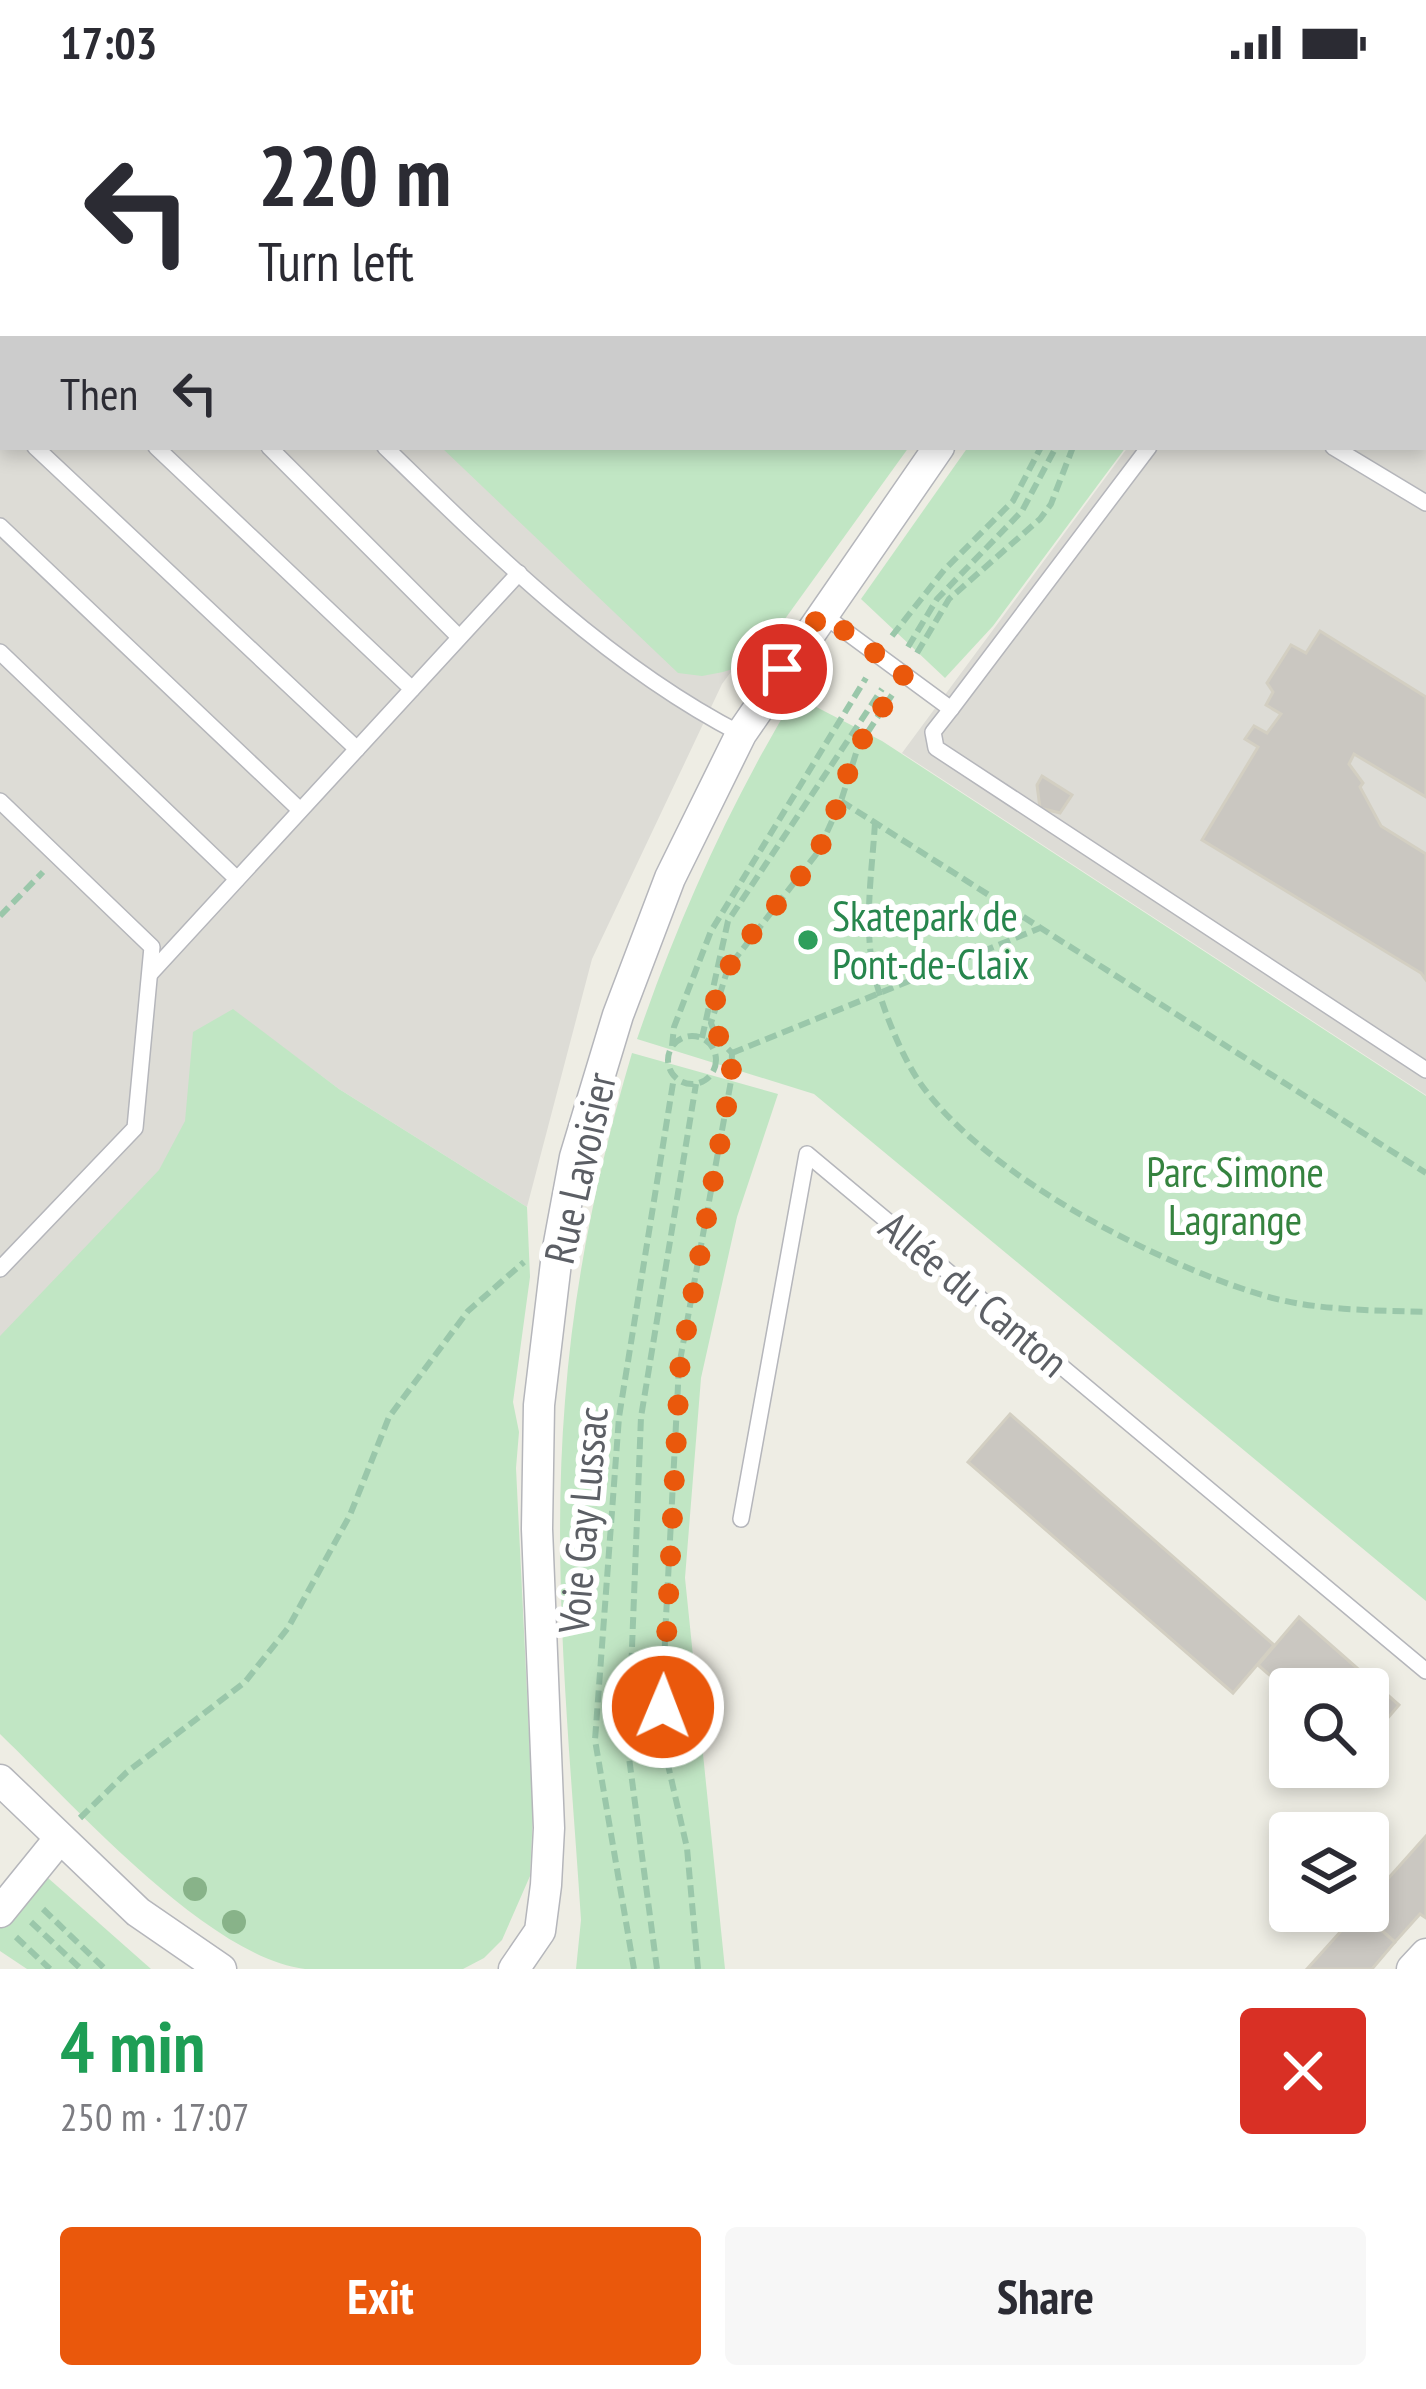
<!DOCTYPE html>
<html lang="en">
<head>
<meta charset="utf-8">
<style>
  body { margin:0; font-family:"PT Sans Narrow",sans-serif; background:#f7f7f7; color:#2b2b33; height:100vh; display:flex; flex-direction:column; font-size:45px; white-space:nowrap }
  * { box-sizing:border-box; margin:0 }
  p { font-size:39px; color:#7c7c81 }
  .icon { flex:none; width:66px; height:66px; fill:none; stroke:currentColor; stroke-width:2; stroke-linecap:round; stroke-linejoin:round }
  .map { position:relative; height:1885px; overflow:hidden }
  .details { display:flex; flex-direction:column; background:#fff; flex:1 }
  .details>* { flex:none }
  .banner { position:absolute; left:0px; top:0px; width:1428px; height:366px; box-shadow:0 6px 18px #0003; background:#fff; color:#2b2b33; overflow:hidden }
  .controls { position:absolute; left:1269px; top:1584px; display:grid; gap:24px }
  .controls a { display:grid; place-items:center; width:120px; height:120px; border-radius:12px; background:#fff; box-shadow:0 6px 18px #0003; font-size:60px }
  .pin { position:absolute; display:grid; place-items:center; width:102px; height:102px; color:#fff; margin:-51px; border:6px solid #fff; border-radius:50%; box-shadow:0 3px 12px #0007 }
  .me { position:absolute; width:132px; margin:-66px; rotate:1deg; stroke-linejoin:round; filter:drop-shadow(0 0 9px #0008) }
  .turn { display:flex; align-items:center; gap:42px; height:252px; padding:0 60px; font-size:54px }
  .turn .icon { width:156px; height:156px; stroke-width:2.5 }
  .turn b { display:block; font-size:84px; line-height:102px }
  .then { display:flex; align-items:center; height:114px; padding:0 60px; background:#0003; gap:24px; font-size:45px }
  .round { display:grid; place-items:center; flex:none; width:126px; height:126px; border-radius:12px; background:#f7f7f7 }
  .overview { display:flex; align-items:center; justify-content:space-between; height:204px; padding:0 60px }
  h1 { font-size:72px; font-weight:800; line-height:90px; color:#1e9e55 }
  .action { display:flex; gap:24px; margin-top:auto; padding:24px 60px }
  .action a { flex:1; height:138px; border-radius:12px; background:#ea580c; color:#fff; font-size:48px; font-weight:800; line-height:138px; text-align:center }
  .action a+a { background:#f7f7f7; color:#2b2b33 }
  .status { display:flex; justify-content:space-between; align-items:center; height:84px; padding:0 60px; background:#fff; direction:ltr }
  .status svg { height:33px; fill:currentColor }
  .map>svg:first-child { display:block }
</style>
</head>
<body>
<div class="status"><b>17:03</b><svg viewBox="0 0 49 12"><path d="M0 12V9h3v3zM5 12V6h3v6zM10 12V3h3v9zM15 12V0h3v12zM26 1h20v11H26zM47 4h2v5h-2z"/></svg></div>
<div class="map">
<svg width="1426" height="1885" viewBox="0 0 1426 1885">
  <rect width="100%" height="100%" fill="#eeede4"/>
  <g fill="#dddcd6">
    <polygon points="0,0 1167,0 3,3 3,363 898,363 722,600 592,875 527,1123 339,1005 233,926 211,1077 0,1294"/>
    <polygon points="1395,0 1426,0 1426,1011 902,669 1128,363 1425,363 1425,3 1392,3"/>
  </g>
  <g fill="#c1e6c4">
    <polygon points="850,0 1162,0 849,3"/>
    <polygon points="441,363 909,363 764,564 739,583 723,588 702,592 678,589"/>
    <polygon points="968,363 1126,363 993,542 945,594 861,515"/>
    <path d="M795,612l87,45 544,355v505l-612,-507 -177,-55c42,-122 92,-233 158,-343z"/>
    <path d="M233,925l106,80 188,118 3,70 -17,125 6,30 -3,36 17,347 -3,61 -28,64 -18,18 -21,11c-51,0 -107,0 -158,0 -98,-12 -234,-167 -305,-235v-398l159,-166 26,-49 8,-89z"/>
    <path d="M632,969l146,41 -41,123 -36,161 -16,200 40,391h-149l5,-49c-11,-172 -30,-346 -16,-519 9,-119 33,-233 67,-348z"/>
    <polygon points="48,1794 151,1885 27,1885 0,1867 0,1841"/>
  </g>
  <g fill="#cac7c1" stroke="#d3cfc2" stroke-width="3">
    <polygon points="320,0 514,0 317,3"/>
    <polygon points="1320,547 1426,613 1426,713 1354,670 1349,680 1363,699 1360,703 1381,742 1426,770 1426,896 1421,889 1202,756 1258,663 1245,655 1254,642 1267,649 1281,630 1266,621 1273,608 1267,599 1291,561 1306,569"/>
    <polygon points="1042,692 1072,711 1060,729 1040,724 1037,701"/>
    <polygon points="1010,1330 1274,1561 1233,1609 968,1378"/>
    <polygon points="1299,1533 1399,1621 1368,1657 1368,1605 1290,1605 1290,1609 1258,1581"/>
    <polygon points="1426,1752 1426,1834 1420,1830 1395,1858 1360,1827 1368,1827 1368,1817"/>
    <polygon points="1359,1827 1395,1858 1372,1885 1307,1885"/>
  </g>
  <g fill="none" stroke-linecap="round" stroke-linejoin="round">
    <g stroke="#b5b6bb" stroke-width="18">
      <g id="lane">
        <polyline points="0,157 3,154"/>
        <polyline points="0,215 3,218"/>
        <polyline points="0,330 3,333"/>
        <polyline points="35,363 357,665"/>
        <polyline points="156,363 412,605"/>
        <polyline points="269,363 459,553"/>
        <path d="M385,363c107,104 223,219 356,287"/>
        <polyline points="1333,363 1426,419"/>
        <polyline points="0,442 300,726"/>
        <polyline points="822,530 951,625 933,648 936,664 1426,986"/>
        <polyline points="0,568 237,795"/>
        <polyline points="951,625 1149,363"/>
        <polyline points="0,717 152,863 135,1044 0,1185"/>
        <polyline points="150,890 519,489"/>
        <polyline points="741,1435 807,1070 1426,1587"/>
      </g>
    </g>
    <g stroke="#b5b6bb" stroke-width="33">
      <g id="street">
        <polyline points="1203,3 1205,0"/>
        <polyline points="0,1696 138,1828 221,1885"/>
        <polyline points="0,1828 60,1754"/>
        <polyline points="514,1885 540,1847 546,1801 549,1744 537,1445 539,1321 557,1170 575,1073 618,931 670,794 741,650 939,363"/>
        <polyline points="1412,1885 1426,1870"/>
      </g>
    </g>
    <g stroke="#9ac7aa" stroke-width="6" stroke-dasharray="12 6" stroke-linecap="butt">
      <polyline points="1296,3 1297,0"/>
      <polyline points="1312,3 1312,0"/>
      <polyline points="1324,3 1325,0"/>
      <polyline points="892,552 944,486 1013,417 1041,363"/>
      <polyline points="908,563 937,515 1022,427 1056,363"/>
      <polyline points="917,569 949,515 1040,435 1051,420 1073,363"/>
      <polyline points="841,717 1426,1089"/>
      <path d="M875,739c-3,48 -11,98 -2,146 7,34 29,90 50,118 66,90 233,176 339,208 53,16 110,15 164,17"/>
      <polyline points="0,832 43,788"/>
      <circle cx="692" cy="976" r="24"/>
      <polyline points="702,954 728,837 882,605"/>
      <polyline points="672,962 674,943 711,847 866,594"/>
      <polyline points="732,969 1040,844"/>
      <polyline points="80,1734 127,1688 245,1598 288,1544 350,1431 389,1333 468,1227 524,1178"/>
      <polyline points="43,1825 105,1885"/>
      <polyline points="31,1838 81,1885"/>
      <polyline points="16,1853 50,1885"/>
      <polyline points="634,1885 595,1656 619,1333 674,993"/>
      <polyline points="657,1885 628,1666 641,1333 696,1000"/>
      <polyline points="698,1885 687,1764 663,1659 665,1553 679,1282 731,997 732,969 716,953 711,939 728,884 818,768 841,717 858,663 892,611"/>
    </g>
    <use href="#lane" stroke="#fff" stroke-width="15"/>
    <use href="#street" stroke="#fff" stroke-width="30"/>
  </g>
  <g fill="#88b389">
    <circle cx="195" cy="1805" r="12"/>
    <circle cx="234" cy="1838" r="12"/>
  </g>
  <g fill="none" stroke-linecap="round" stroke-linejoin="round">
    <path stroke="#ea580c" stroke-width="21" stroke-dasharray="0 37.8" d="M663,1623l17,-341 51,-284 1,-29c-19,-20 -23,-32 -15,-58 17,-56 73,-95 101,-145 18,-31 24,-64 37,-96 12,-27 34,-54 49,-80l-83,-60 -39,55"/>
  </g>
  <circle fill="#2e9e5b" stroke="#fff" stroke-width="4.5" cx="808" cy="856" r="12"/>
  <g text-anchor="middle" stroke-width="12" stroke-linejoin="round" paint-order="stroke">
    <g font-size="42" fill="#27864d" stroke="#fff" text-anchor="start">
      <text x="832" y="847">Skatepark de<tspan x="832" dy="48">Pont-de-Claix</tspan></text>
    </g>
    <g font-size="42" fill="#5c5f65" stroke="#fff">
      <text transform="translate(580 1084) rotate(-77)" y="15">Rue Lavoisier</text>
      <text transform="translate(974 1210) rotate(40)" y="15">Allée du Canton</text>
      <text transform="translate(583 1436) rotate(-85)" y="15">Voie Gay Lussac</text>
    </g>
    <g font-size="42" fill="#35833f" stroke="#fff">
      <text x="1235" y="1103">Parc Simone<tspan x="1235" dy="48">Lagrange</tspan></text>
    </g>
  </g>
</svg>
<div class="controls">
<a><svg class="icon" aria-label="search" viewBox="0 0 24 24"><circle cx="10" cy="10" r="6"/><path d="M15 15l6 6"/></svg></a>
<a><svg class="icon" aria-label="layers" viewBox="0 0 24 24"><path d="M12 4l9 5-9 5-9-5zM3 14l9 5 9-5"/></svg></a>
</div>
<div class="pin" style="left:782px;top:585px;background:#d93025"><svg class="icon" aria-label="arrive" viewBox="0 0 24 24"><path d="M6 21V4h12l-3 4 3 4H6"/></svg></div>
<svg class="me" style="left:663px;top:1623px" viewBox="-20 -20 40 40"><circle r="17" fill="#ea580c" stroke="#fff" stroke-width="3"/><path d="M0-11L8 9 0 5-8 9z" fill="#fff"/></svg>
<div class="banner">
<div class="turn"><svg class="icon" aria-label="left" viewBox="0 0 24 24"><path d="M17 20v-9H6M10 6l-5 5 5 5"/></svg><div><b>220 m</b>Turn left</div></div>
<div class="then">Then<svg class="icon" aria-label="left" viewBox="0 0 24 24"><path d="M17 20v-9H6M10 6l-5 5 5 5"/></svg></div>
</div>
</div>
<section class="details">
<div class="overview"><div><h1>4 min</h1><p>250 m · 17:07</p></div><a class="round" style="background:#d93025;color:#fff"><svg class="icon" aria-label="close" viewBox="0 0 24 24"><path d="M6 6l12 12M18 6L6 18"/></svg></a></div>
<div class="action"><a>Exit</a><a>Share</a></div>
</section>
</body>
</html>
